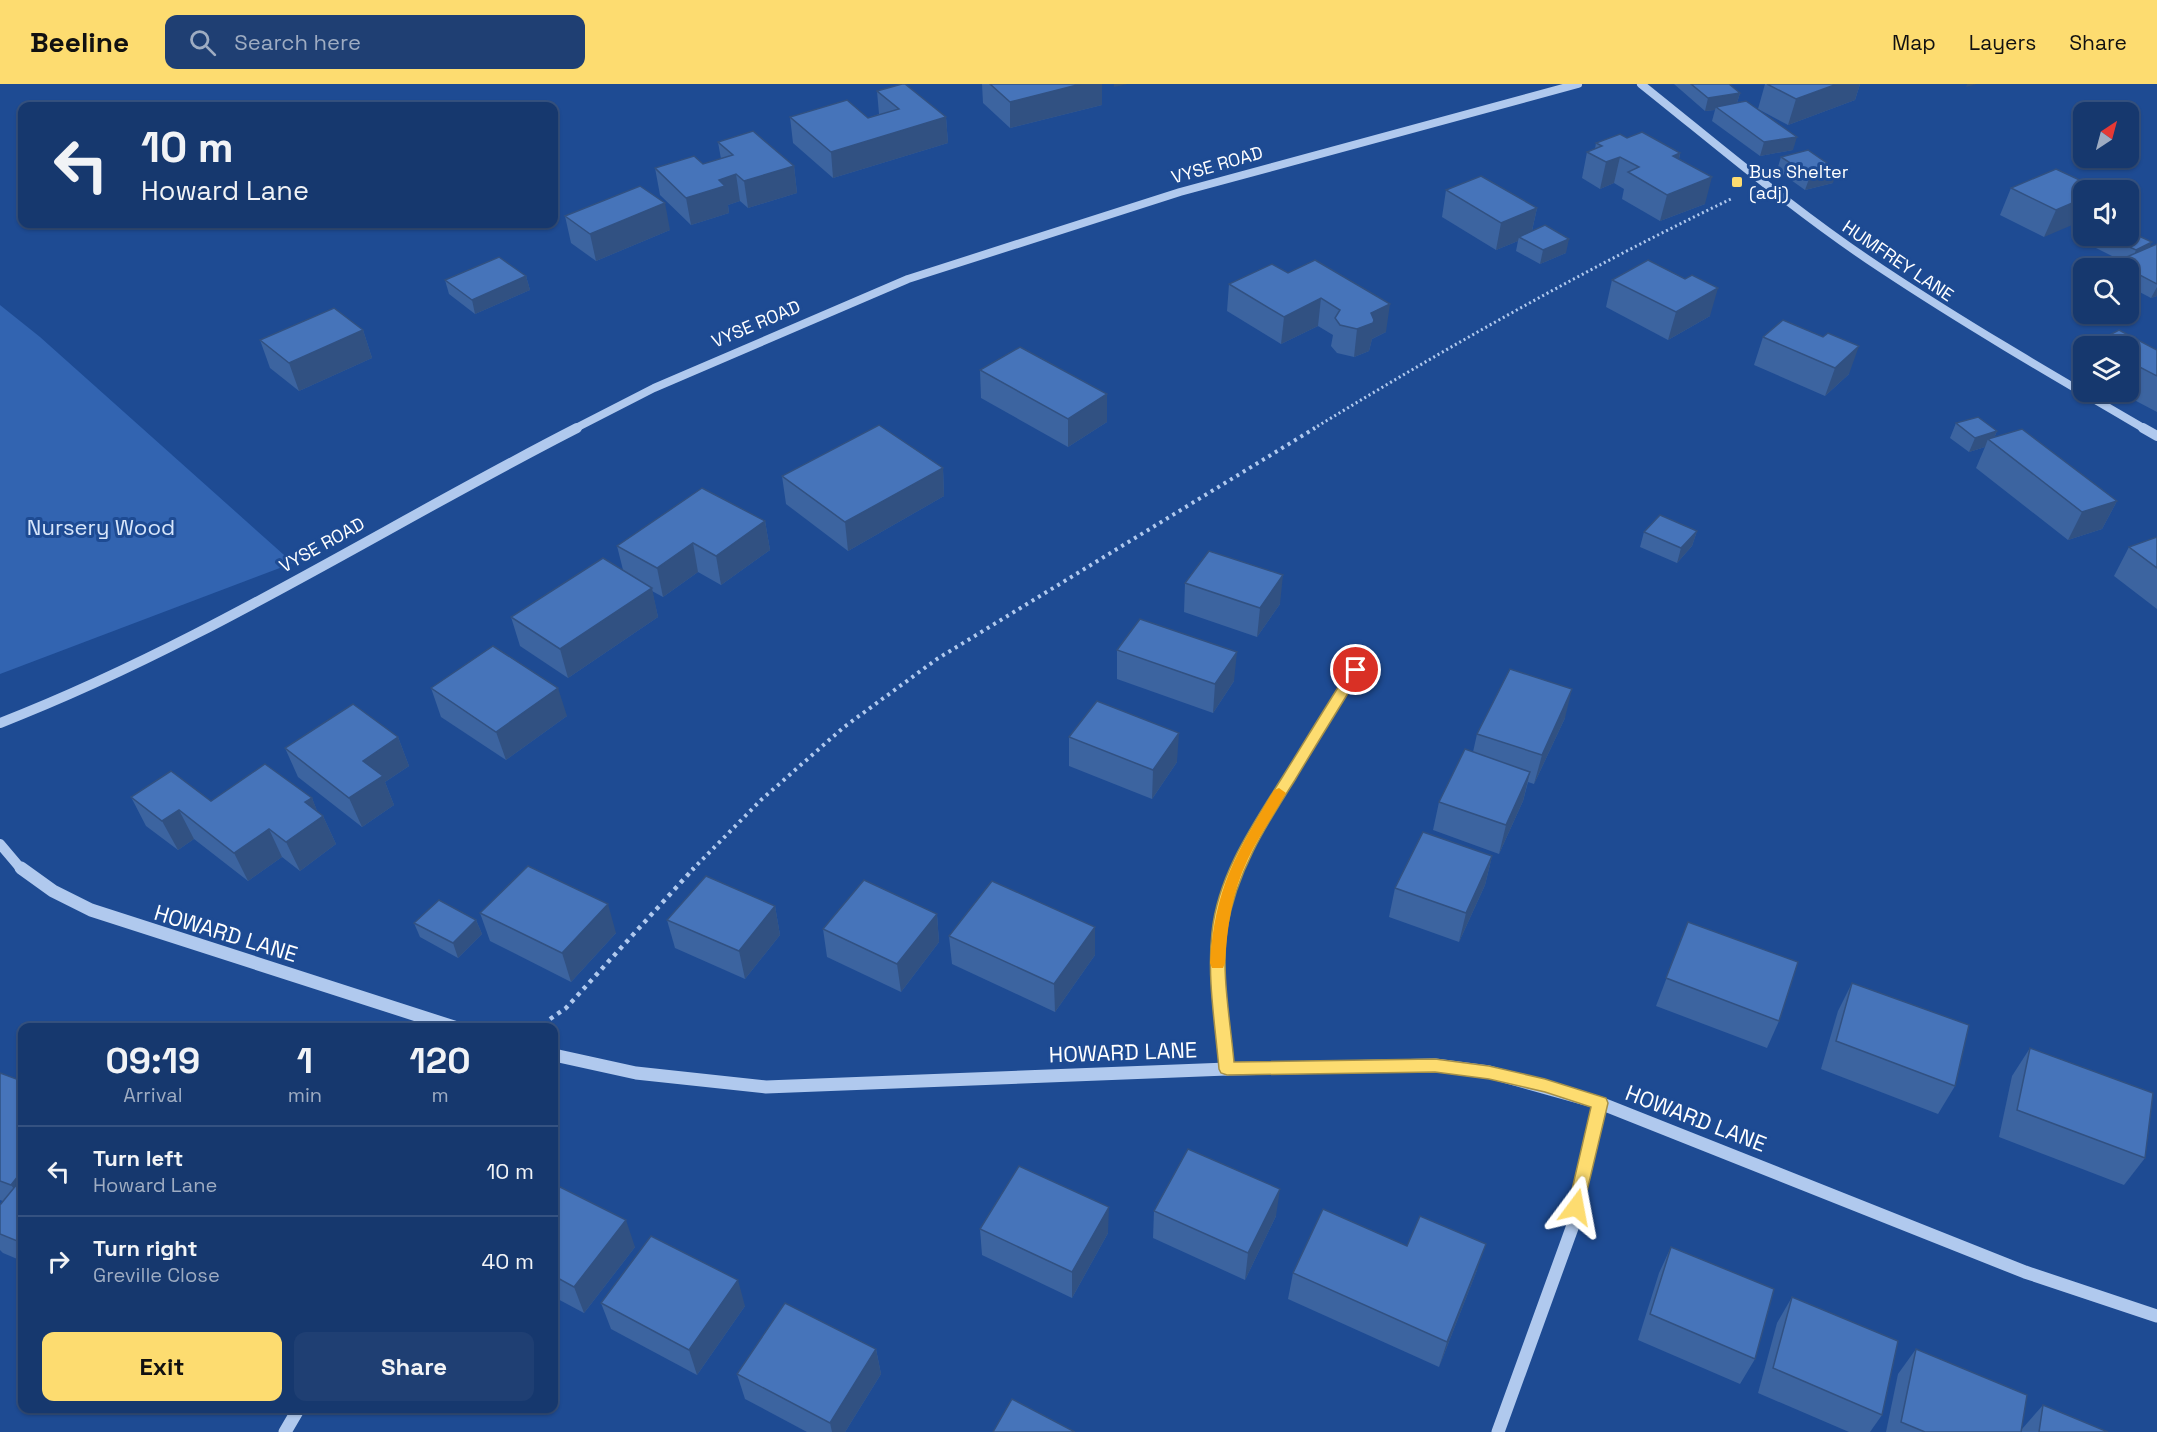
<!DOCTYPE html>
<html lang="en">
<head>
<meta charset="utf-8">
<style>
  body { margin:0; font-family:"Space Grotesk",sans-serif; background:#1f3f73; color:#f1f3f6; height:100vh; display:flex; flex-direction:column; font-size:22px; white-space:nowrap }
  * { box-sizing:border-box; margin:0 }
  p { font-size:20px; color:#9eacc2 }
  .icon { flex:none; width:33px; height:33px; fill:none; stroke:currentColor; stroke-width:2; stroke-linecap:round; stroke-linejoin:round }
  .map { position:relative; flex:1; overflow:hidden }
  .drawer { position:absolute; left:18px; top:939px; width:540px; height:390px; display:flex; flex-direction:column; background:#16386e; border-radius:12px; box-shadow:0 2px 4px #0004,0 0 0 2px #355281 }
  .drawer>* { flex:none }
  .guide { position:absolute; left:18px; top:18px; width:540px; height:126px; border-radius:12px; box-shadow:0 2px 4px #0004,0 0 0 2px #355281; background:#16386e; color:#f1f3f6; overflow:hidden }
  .needle { width:39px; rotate:36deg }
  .fabs { position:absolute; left:2073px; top:18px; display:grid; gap:12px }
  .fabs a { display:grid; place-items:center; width:66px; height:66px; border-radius:12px; background:#16386e; box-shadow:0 2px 4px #0004,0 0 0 2px #355281; font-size:30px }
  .pin { position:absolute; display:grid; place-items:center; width:51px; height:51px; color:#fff; margin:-26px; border:3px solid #fff; border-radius:50%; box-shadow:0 2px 6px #0007 }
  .me { position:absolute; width:66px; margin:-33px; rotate:13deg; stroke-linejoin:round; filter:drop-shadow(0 0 4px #0008) }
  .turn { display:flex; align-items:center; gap:21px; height:126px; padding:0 24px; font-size:27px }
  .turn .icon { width:78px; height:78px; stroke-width:2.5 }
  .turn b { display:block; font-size:42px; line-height:51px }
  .eta { display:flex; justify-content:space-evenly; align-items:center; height:102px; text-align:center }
  .eta b { font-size:36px; font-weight:700; line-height:42px }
  .action { display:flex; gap:12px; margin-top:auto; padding:12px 24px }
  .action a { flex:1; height:69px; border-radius:12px; background:#fddc70; color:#111; font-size:24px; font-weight:700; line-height:69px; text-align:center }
  .action a+a { background:#1f3f73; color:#f1f3f6 }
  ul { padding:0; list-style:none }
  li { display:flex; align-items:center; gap:18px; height:90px; padding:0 24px; border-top:2px solid #355281 }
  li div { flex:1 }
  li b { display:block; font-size:22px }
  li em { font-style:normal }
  header { display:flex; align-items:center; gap:36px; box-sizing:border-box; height:84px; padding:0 30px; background:#fddc70; color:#111 }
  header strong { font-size:28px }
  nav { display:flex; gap:33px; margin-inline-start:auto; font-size:21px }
  .search { width:420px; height:54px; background:#1f3f73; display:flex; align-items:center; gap:15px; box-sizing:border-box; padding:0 21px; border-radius:12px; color:#9eacc2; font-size:22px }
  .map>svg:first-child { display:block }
</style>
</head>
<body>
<header>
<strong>Beeline</strong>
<div class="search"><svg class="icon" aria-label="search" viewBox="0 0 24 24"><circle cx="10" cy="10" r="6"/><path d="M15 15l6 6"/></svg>Search here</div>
<nav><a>Map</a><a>Layers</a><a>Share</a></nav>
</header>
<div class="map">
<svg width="2157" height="1348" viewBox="0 0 2157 1348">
  <rect width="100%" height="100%" fill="#1e4b93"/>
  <polygon fill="#3264b1" points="0,221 40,253 293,479 0,590"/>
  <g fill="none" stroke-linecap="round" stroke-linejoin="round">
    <path stroke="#b0c9ee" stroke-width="3" stroke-dasharray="2 3" stroke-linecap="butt" d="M1313,345c136,-83 276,-162 420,-231"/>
    <polyline stroke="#b0c9ee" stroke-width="4" stroke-dasharray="3 4.5" stroke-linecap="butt" points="692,786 761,716 844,643 937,575 1315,344"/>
    <polyline stroke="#b0c9ee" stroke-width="4.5" stroke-dasharray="4 5" stroke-linecap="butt" points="550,935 566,924 694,784"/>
    <g stroke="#b0c9ee" stroke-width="8">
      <path d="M1641,0c79,63 156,129 241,185 86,57 174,108 263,160"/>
      <polyline points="574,345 654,304 908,195 1180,108 1578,0"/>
    </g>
    <g stroke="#b0c9ee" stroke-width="10">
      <polyline points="2143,344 2157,352"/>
      <path d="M0,639c201,-78 385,-197 577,-295"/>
      <polyline points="0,760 22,786"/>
      <polyline points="1236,786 1266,731 1356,586"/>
    </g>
    <g stroke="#b0c9ee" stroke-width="13">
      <polyline points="21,784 53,807 91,826 457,944"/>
      <polyline points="554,971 636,989 766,1003 1227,985 1435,981 1489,988 1600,1019 2025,1188 2157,1232"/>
      <path d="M1227,985c-9,-68 -18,-137 10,-201"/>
      <polyline points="285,1348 299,1324"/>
      <polyline points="1498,1348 1572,1144 1600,1019"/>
    </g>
  </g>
  <g fill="#3c64a0">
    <polygon points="982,0 1102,0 1102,21 1010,44 983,19"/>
    <polygon points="1674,0 1729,0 1740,9 1737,19 1793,66 1760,72 1712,37 1715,26 1705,27"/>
    <polygon points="1765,0 1860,0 1855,16 1788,41 1758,25"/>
    <polygon points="877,7 946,33 948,59 833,94 793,59 790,33 868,34 879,30"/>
    <polygon points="1627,54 1680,69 1679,75 1705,120 1660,137 1622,115 1624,105 1614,99 1600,105 1582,94 1587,68 1595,65 1596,59"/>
    <polygon points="718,58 794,82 797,109 748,124 740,117 728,121 729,129 691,141 660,111 655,84 703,80 721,75"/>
    <polygon points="1781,73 1833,99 1805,106 1777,86"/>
    <polygon points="2011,104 2101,106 2044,153 2000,131"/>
    <polygon points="1446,106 1537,124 1532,147 1566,169 1540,180 1516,167 1518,157 1496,166 1442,133"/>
    <polygon points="565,132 670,146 596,177 571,159"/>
    <polygon points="2099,152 2128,152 2150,163 2157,160 2157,212 2151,214 2128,202 2128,184 2112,184 2115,178 2120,176 2094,163"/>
    <polygon points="1272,180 1386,248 1372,255 1369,267 1354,273 1337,269 1331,262 1333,251 1318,242 1281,260 1227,227 1229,200"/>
    <polygon points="526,192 530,206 475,230 449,210 445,196"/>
    <polygon points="1612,196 1710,232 1668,256 1606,223"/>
    <polygon points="1783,236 1849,290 1825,312 1754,281 1763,253"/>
    <polygon points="363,246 372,274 299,307 270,284 260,256"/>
    <polygon points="2119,246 2157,266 2157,328 2119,308 2128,308 2128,262 2092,262 2094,259"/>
    <polygon points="980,286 1107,338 1068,363 981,314"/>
    <polygon points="1956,339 1997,347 1994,354 2117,417 2102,445 2068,456 1976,384 1985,363 1969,368 1950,354"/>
    <polygon points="943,384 944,412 848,467 786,420 782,392"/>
    <polygon points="765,437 770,466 721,501 698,488 663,513 652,507 658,533 568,594 520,562 511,533 623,486 617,462"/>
    <polygon points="1697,447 1692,462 1677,479 1640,463 1644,448"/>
    <polygon points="2157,453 2157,525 2114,492 2129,463"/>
    <polygon points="1185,499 1280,520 1257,553 1184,528"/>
    <polygon points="1117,566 1234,597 1213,629 1117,595"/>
    <polygon points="431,604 567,632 506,676 441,633"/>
    <polygon points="1565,634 1534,700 1528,698 1523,717 1499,770 1433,746 1439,718 1473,668 1477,650"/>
    <polygon points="398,653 409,682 385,698 394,721 362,743 298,693 285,664"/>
    <polygon points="1069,653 1177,678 1152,715 1069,682"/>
    <polygon points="131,713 211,717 312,714 317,727 323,732 336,760 300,787 282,773 248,797 194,755 178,766 146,742"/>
    <polygon points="1492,772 1485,801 1459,858 1389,833 1395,804"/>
    <polygon points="775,822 780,851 745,895 675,864 667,836"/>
    <polygon points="480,829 616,849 571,898 490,857"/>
    <polygon points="937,830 939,858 901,908 827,873 823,845"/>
    <polygon points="476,836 482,850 458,874 420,853 414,839"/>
    <polygon points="1688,838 1779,937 1767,964 1656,922"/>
    <polygon points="1095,843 1095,871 1055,928 952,880 949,852"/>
    <polygon points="1852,899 1955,1002 1938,1030 1821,985 1838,927"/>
    <polygon points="2030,964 2145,1074 2124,1101 1999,1053 2012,992"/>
    <polygon points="0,989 22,997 22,1177 3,1169 0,1166 0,1121 3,1117 0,1116"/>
    <polygon points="554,1100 635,1163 584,1229 554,1213"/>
    <polygon points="1154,1127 1276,1132 1245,1196 1153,1154"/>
    <polygon points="980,1145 1108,1149 1072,1214 982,1171"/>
    <polygon points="1671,1163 1755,1275 1740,1300 1638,1256 1659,1189"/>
    <polygon points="1477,1186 1439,1283 1288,1215 1293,1189"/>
    <polygon points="1792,1213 1882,1331 1870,1348 1849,1348 1758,1309 1777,1239"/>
    <polygon points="601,1219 745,1222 697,1291 611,1245"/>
    <polygon points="876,1265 881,1290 845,1348 807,1348 745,1315 737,1290"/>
    <polygon points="1916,1265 2021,1348 1886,1348 1898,1290"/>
    <polygon points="2043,1321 2039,1348 2022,1348 2022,1345"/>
  </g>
  <g fill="#315182">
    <polygon points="1081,0 1102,0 1102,21 1010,44 1010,18"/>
    <polygon points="1114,0 1128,0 1114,3"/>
    <polygon points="1837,0 1860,0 1855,16 1788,41 1796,15"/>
    <polygon points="1967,0 1977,0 1966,3"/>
    <polygon points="1740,9 1736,22 1716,23 1715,26 1705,27 1708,14"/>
    <polygon points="946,33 948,59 833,94 831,68"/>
    <polygon points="1797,53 1793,66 1760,72 1764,58"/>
    <polygon points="1680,69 1674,95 1673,72"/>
    <polygon points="1620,73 1614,99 1600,105 1606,78"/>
    <polygon points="794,82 797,109 748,124 744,97"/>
    <polygon points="1837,86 1833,99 1805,106 1810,92"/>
    <polygon points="736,90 740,117 728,121 729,129 691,141 686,114 719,96"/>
    <polygon points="1712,93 1705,120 1660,137 1667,111"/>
    <polygon points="2084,114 2084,136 2044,153 2056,126"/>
    <polygon points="665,119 670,146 596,177 590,150"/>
    <polygon points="1537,124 1531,151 1519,153 1518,157 1496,166 1501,139"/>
    <polygon points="1569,155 1566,169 1540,180 1543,166"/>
    <polygon points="2152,158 2145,172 2130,180 2136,166"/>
    <polygon points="526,192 530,206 475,230 472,216"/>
    <polygon points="2157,203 2157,212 2151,214"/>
    <polygon points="1718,204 1710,232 1668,256 1676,228"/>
    <polygon points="1321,214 1318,242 1281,260 1284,233"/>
    <polygon points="1390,220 1386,248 1372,255 1369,267 1354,273 1357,245 1371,229"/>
    <polygon points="363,246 372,274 299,307 289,279"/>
    <polygon points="1859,262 1849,290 1825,312 1835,284"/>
    <polygon points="1107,310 1107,338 1068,363 1068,335"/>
    <polygon points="1997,347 1992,358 1988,355 1985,363 1969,368 1975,354"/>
    <polygon points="943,384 944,412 848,467 845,438"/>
    <polygon points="2117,417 2102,445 2068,456 2082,428"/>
    <polygon points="765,437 770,466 721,501 716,472"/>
    <polygon points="1697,447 1692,462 1677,479 1681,464"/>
    <polygon points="693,459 698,488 663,513 657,484"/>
    <polygon points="1283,491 1280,520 1257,553 1260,524"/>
    <polygon points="652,504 658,533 568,594 560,565"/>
    <polygon points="1237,568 1234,597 1213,629 1215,600"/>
    <polygon points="558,604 567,632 506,676 496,648"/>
    <polygon points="1572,605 1565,634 1534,700 1542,671"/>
    <polygon points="1179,649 1177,678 1152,715 1153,686"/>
    <polygon points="398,653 409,682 385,698 394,721 362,743 349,714 363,677"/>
    <polygon points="1530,688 1523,717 1499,770 1506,741"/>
    <polygon points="312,714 320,734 323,732 336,760 300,787 286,758 305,718"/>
    <polygon points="179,726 194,755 178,766 162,737"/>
    <polygon points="269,745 282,773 248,797 234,769"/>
    <polygon points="1492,772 1485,801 1459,858 1466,829"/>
    <polygon points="608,820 616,849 571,898 562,869"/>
    <polygon points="775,822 780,851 745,895 739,867"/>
    <polygon points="937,830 939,858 901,908 897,880"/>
    <polygon points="476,836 482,850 458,874 453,859"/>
    <polygon points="1095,843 1095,871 1055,928 1054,900"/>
    <polygon points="22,1087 22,1115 11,1101"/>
    <polygon points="1280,1105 1276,1132 1245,1196 1248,1169"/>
    <polygon points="1109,1123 1108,1149 1072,1214 1072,1188"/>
    <polygon points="626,1136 635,1163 584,1229 574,1203"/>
    <polygon points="1486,1160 1477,1186 1439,1283 1447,1258"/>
    <polygon points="738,1196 745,1222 697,1291 689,1266"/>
    <polygon points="876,1265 881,1290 845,1348 832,1348 830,1339"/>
  </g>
  <g fill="#4674ba" stroke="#315182" stroke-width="1.5">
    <polygon points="902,0 905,0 946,33 831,68 790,33 847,16 868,34 899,25 877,7"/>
    <polygon points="990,0 1081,0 1010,18"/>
    <polygon points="1691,0 1729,0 1740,9 1708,14"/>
    <polygon points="1767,0 1837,0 1796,15"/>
    <polygon points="1746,17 1797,53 1764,58 1716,23"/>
    <polygon points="753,47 794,82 744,97 736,90 719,96 725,102 686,114 655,84 694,72 703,80 733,71 718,58"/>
    <polygon points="1642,48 1680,69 1673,72 1712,93 1667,111 1628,88 1639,83 1620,73 1606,78 1587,68 1602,62 1596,59 1620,50 1627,54"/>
    <polygon points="1808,66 1837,86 1810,92 1781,73"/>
    <polygon points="2056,85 2101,106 2084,106 2084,114 2056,126 2011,104"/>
    <polygon points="1481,92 1537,124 1501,139 1446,106"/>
    <polygon points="640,102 665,119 590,150 565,132"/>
    <polygon points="1545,141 1569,155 1543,166 1519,153"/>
    <polygon points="2128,147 2152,158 2136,166 2105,152 2128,152"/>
    <polygon points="2157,160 2157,200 2115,178"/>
    <polygon points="499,173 526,192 472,216 445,196"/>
    <polygon points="1315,176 1390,220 1371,229 1374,236 1373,239 1357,245 1340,241 1335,234 1340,226 1321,214 1284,233 1229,200 1272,180 1288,189"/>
    <polygon points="1648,176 1685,195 1692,191 1718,204 1676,228 1612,196"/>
    <polygon points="334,224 363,246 289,279 260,256"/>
    <polygon points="1783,236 1823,253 1828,249 1859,262 1835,284 1763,253"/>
    <polygon points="2119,246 2157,266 2157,292 2128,277 2128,262 2101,262 2094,259"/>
    <polygon points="1020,263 1107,310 1068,335 980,286"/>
    <polygon points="1978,333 1997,347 1975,354 1956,339"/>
    <polygon points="879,341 943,384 845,438 782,392"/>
    <polygon points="2022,345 2117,417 2082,428 1988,355"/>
    <polygon points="702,404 765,437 716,472 693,459 657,484 617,462"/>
    <polygon points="1660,431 1697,447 1681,464 1644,448"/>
    <polygon points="2157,453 2157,484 2129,463"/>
    <polygon points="1209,467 1283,491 1260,524 1185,499"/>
    <polygon points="603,474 652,504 560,565 511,533"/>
    <polygon points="1140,535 1237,568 1215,600 1117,566"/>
    <polygon points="493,562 558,604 496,648 431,604"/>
    <polygon points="1510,585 1572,605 1542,671 1477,650"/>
    <polygon points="1097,617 1179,649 1153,686 1069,653"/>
    <polygon points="353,620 398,653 363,677 383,692 349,714 285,664"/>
    <polygon points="1465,665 1530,688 1506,741 1439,718"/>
    <polygon points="265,680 312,714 305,718 323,732 286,758 269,745 234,769 179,726 162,737 131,713 171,687 211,717"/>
    <polygon points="1423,748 1492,772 1466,829 1395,804"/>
    <polygon points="528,782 608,820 562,869 480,829"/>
    <polygon points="706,792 775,822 739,867 667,836"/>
    <polygon points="864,796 937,830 897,880 823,845"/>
    <polygon points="992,797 1095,843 1054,900 949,852"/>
    <polygon points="439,816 476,836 453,859 414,839"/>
    <polygon points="1688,838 1798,878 1779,937 1666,894"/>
    <polygon points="1852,899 1969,941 1955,1002 1836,957"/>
    <polygon points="2030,964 2153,1009 2145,1074 2017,1026"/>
    <polygon points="0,989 22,997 22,1087 11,1101 0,1097"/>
    <polygon points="1188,1065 1280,1105 1248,1169 1154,1127"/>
    <polygon points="1019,1082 1109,1123 1072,1188 980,1145"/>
    <polygon points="22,1094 22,1159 0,1150 0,1121"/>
    <polygon points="554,1100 626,1136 574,1203 554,1192"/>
    <polygon points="1323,1125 1407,1162 1420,1132 1486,1160 1447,1258 1293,1189"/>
    <polygon points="651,1152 738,1196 689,1266 601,1219"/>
    <polygon points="1671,1163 1774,1205 1755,1275 1650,1230"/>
    <polygon points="1792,1213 1898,1257 1882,1331 1773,1284"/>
    <polygon points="785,1219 876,1265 830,1339 737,1290"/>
    <polygon points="1916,1265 2027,1311 2021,1348 1925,1348 1901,1338"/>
    <polygon points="1012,1315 1075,1348 993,1348"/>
    <polygon points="2043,1321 2108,1348 2039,1348"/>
  </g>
  <path fill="#fddc70" stroke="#a48f49" stroke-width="1.5" d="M1356,582l6,4c-22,37 -45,73 -67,110 -30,47 -59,93 -68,149 -6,44 3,89 7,133l201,-3 54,7 56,13 61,19 2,5 -26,109 -6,2 -6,-2 -2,-5 23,-100 -46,-15 -56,-13 -54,-7 -208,3 -6,-2 -2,-4c-4,-46 -12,-91 -7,-137 6,-58 41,-108 71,-156 23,-37 45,-73 68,-109z"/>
  <path fill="#f59e0b" d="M1279,704l7,5c-12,22 -27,43 -38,66 -16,33 -21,68 -23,104l-2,5h-11l-2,-5c5,-76 26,-109 64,-173z"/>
  <rect fill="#fddc70" stroke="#1e4b93" stroke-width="2" x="1731" y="92" width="12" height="12" rx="3"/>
  <g text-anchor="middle" stroke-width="6" stroke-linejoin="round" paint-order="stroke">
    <g font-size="18" fill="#fff" stroke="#1e4b93">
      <text transform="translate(1217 81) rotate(-16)" y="6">VYSE ROAD</text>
      <text transform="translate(1898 177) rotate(34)" y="6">HUMFREY LANE</text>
      <text transform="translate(756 240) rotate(-23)" y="6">VYSE ROAD</text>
      <text transform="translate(322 461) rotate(-29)" y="6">VYSE ROAD</text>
    </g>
    <g font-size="18" fill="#fff" stroke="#1e4b93" text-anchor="start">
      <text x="1749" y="94">Bus Shelter<tspan x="1749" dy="21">(adj)</tspan></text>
    </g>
    <g font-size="22" fill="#d6e5fa" stroke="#1e4b93">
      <text x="101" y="451">Nursery Wood</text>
    </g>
    <g font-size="22" fill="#fff" stroke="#1e4b93">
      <text transform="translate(226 849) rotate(17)" y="8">HOWARD LANE</text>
      <text transform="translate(1123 968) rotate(-2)" y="8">HOWARD LANE</text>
      <text transform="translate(1696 1034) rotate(21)" y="8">HOWARD LANE</text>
    </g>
  </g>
</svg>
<div class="fabs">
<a><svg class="needle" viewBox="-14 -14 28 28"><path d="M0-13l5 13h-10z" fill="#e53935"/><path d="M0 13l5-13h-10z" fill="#9eacc2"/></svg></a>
<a><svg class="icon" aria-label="sound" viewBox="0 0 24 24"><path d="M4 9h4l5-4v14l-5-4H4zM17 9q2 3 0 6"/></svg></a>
<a><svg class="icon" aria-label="search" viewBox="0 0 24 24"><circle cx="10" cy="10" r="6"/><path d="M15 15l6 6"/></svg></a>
<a><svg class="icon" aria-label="layers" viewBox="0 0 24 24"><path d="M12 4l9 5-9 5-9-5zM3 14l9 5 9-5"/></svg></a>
</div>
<div class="pin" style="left:1356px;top:586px;background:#d93025"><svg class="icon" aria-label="arrive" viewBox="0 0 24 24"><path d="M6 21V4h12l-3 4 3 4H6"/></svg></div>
<svg class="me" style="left:1576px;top:1123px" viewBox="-20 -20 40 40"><path d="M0-17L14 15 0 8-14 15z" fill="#fddc70" stroke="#fff" stroke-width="4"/></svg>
<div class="guide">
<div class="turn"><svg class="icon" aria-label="left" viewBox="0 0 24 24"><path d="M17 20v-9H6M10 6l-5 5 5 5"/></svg><div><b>10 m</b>Howard Lane</div></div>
</div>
<section class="drawer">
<div class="eta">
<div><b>09:19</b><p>Arrival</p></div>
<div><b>1</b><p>min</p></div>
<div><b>120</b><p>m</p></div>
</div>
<ul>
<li><svg class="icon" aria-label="left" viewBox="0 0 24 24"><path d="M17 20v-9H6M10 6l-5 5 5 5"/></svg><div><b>Turn left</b><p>Howard Lane</p></div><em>10 m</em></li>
<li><svg class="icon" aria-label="right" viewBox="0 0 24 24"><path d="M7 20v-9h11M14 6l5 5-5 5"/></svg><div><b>Turn right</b><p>Greville Close</p></div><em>40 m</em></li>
</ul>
<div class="action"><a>Exit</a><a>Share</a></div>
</section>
</div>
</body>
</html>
